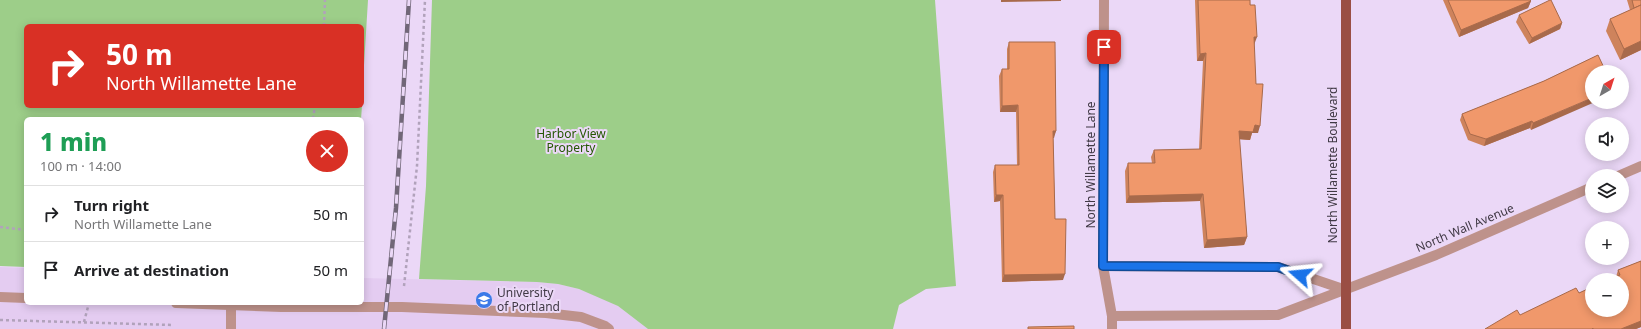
<!DOCTYPE html>
<html lang="en">
<head>
<meta charset="utf-8">
<style>
  body { margin:0; font-family:"Noto Sans",sans-serif; background:#f6f6f6; color:#202124; height:100vh; display:flex; flex-direction:column; font-size:15px; white-space:nowrap }
  * { box-sizing:border-box; margin:0 }
  p { font-size:13px; color:#757577 }
  .icon { flex:none; width:22px; height:22px; fill:none; stroke:currentColor; stroke-width:2; stroke-linecap:round; stroke-linejoin:round }
  .map { position:relative; flex:1; overflow:hidden }
  .sheet { position:absolute; left:24px; top:117px; width:340px; height:188px; display:flex; flex-direction:column; background:#fff; border-radius:6px; box-shadow:0 2px 10px #0003 }
  .sheet>* { flex:none }
  .guide { position:absolute; left:24px; top:24px; width:340px; height:84px; border-radius:6px; box-shadow:0 2px 10px #0003; background:#d93025; color:#fff; overflow:hidden }
  .needle { width:26px; rotate:39deg }
  .buttons { position:absolute; left:1585px; top:65px; display:grid; gap:8px }
  .buttons a { display:grid; place-items:center; width:44px; height:44px; border-radius:50%; background:#fff; box-shadow:0 2px 10px #0003; font-size:20px }
  .pin { position:absolute; display:grid; place-items:center; width:34px; height:34px; color:#fff; margin:-17px; border-radius:8px; box-shadow:0 2px 6px #0006 }
  .me { position:absolute; width:44px; margin:-22px; rotate:288deg; stroke-linejoin:round; filter:drop-shadow(0 0 3px #0008) }
  .turn { display:flex; align-items:center; gap:14px; height:84px; padding:0 16px; font-size:18px }
  .turn .icon { width:52px; height:52px; stroke-width:2.5 }
  .turn b { display:block; font-size:28px; line-height:34px }
  .round { display:grid; place-items:center; flex:none; width:42px; height:42px; border-radius:21px; background:#f6f6f6 }
  .summary { display:flex; align-items:center; justify-content:space-between; height:68px; padding:0 16px }
  h1 { font-size:24px; font-weight:800; line-height:30px; color:#1e9e55 }
  ul { padding:0; list-style:none }
  li { display:flex; align-items:center; gap:12px; height:56px; padding:0 16px; border-top:1px solid #e0e0e0 }
  li div { flex:1 }
  li b { display:block; font-size:15px }
  li em { font-style:normal }
  .map>svg:first-child { display:block }
</style>
</head>
<body>
<div class="map">
<svg width="1641" height="329" viewBox="0 0 1641 329">
  <rect width="100%" height="100%" fill="#ebd8f7"/>
  <polygon fill="#e4ccf1" points="0,267 26,268 26,303 362,303 362,278 537,282 558,284 579,289 598,296 618,306 648,329 0,329"/>
  <g fill="#9dce89">
    <polygon points="0,0 368,0 362,98 362,26 26,26 26,106 362,106 361,119 26,119 26,267 0,266"/>
    <polygon points="432,0 935,0 956,286 926,289 899,305 893,329 648,329 618,306 579,289 558,284 537,282 419,279 426,186"/>
  </g>
  <g fill="none" stroke-linecap="round" stroke-linejoin="round">
    <g stroke="#b1a2bb" stroke-width="2.5" stroke-dasharray="3 3" stroke-linecap="butt">
      <polyline points="324,26 325,0"/>
      <polyline points="313,119 315,106"/>
      <polyline points="0,227 26,230"/>
      <polyline points="404,286 417,166 425,0"/>
      <polyline points="0,320 173,325"/>
      <polyline points="84,322 89,303"/>
    </g>
    <g stroke="#be928b" stroke-width="10">
      <polyline points="1104,0 1103,266 1112,316 1112,329"/>
      <polyline points="1618,176 1641,166"/>
      <polyline points="1103,266 1278,267 1346,290"/>
      <polyline points="0,297 26,298"/>
      <polyline points="176,303 281,307 402,307 546,313 581,317 605,326 609,329"/>
      <polyline points="231,305 231,329"/>
      <polyline points="1112,316 1278,315 1436,255 1592,187"/>
    </g>
    <polyline stroke="#9a4e44" stroke-width="10" points="1346,0 1346,329"/>
    <g stroke="#716778" stroke-width="4.5">
      <polyline id="rail" points="384,329 396,208 409,0"/>
    </g>
    <use href="#rail" stroke="#ebd8f7" stroke-width="3" stroke-dasharray="9" stroke-linecap="butt"/>
  </g>
  <g fill="#ce835c">
    <polygon points="1195,0 1250,0 1254,45 1258,133 1252,133 1250,140 1239,139 1247,237 1244,245 1204,248 1200,201 1126,203 1125,171 1128,163 1152,163 1151,157 1154,150 1199,149 1203,61 1197,61"/>
    <polygon points="1443,0 1530,0 1531,1 1528,8 1459,37"/>
    <polygon points="1627,0 1641,0 1641,50 1620,60 1606,31 1610,19 1630,10"/>
    <polygon points="1519,15 1562,23 1560,29 1529,44 1516,22"/>
    <polygon points="1009,42 1056,131 1053,138 1055,219 1063,280 1002,282 1000,201 994,202 993,172 995,165 1017,165 1016,112 1000,112 999,76 1002,69 1007,69 1007,49"/>
    <polygon points="1598,55 1531,130 1530,128 1484,146 1468,140 1460,120 1462,114 1544,81"/>
    <polygon points="1641,261 1641,327 1636,329 1485,329 1579,293 1616,277 1618,270"/>
  </g>
  <g fill="#a86a4b">
    <polygon points="1001,0 1061,0 1061,1 1001,2"/>
    <polygon points="1531,1 1528,8 1459,37 1461,30"/>
    <polygon points="1562,23 1560,29 1529,44 1532,38"/>
    <polygon points="1254,37 1257,37 1254,45 1251,45"/>
    <polygon points="1641,41 1641,50 1620,60 1624,49"/>
    <polygon points="1206,53 1203,61 1197,61 1200,54"/>
    <polygon points="1592,98 1592,102 1595,102 1531,130 1533,123"/>
    <polygon points="1018,105 1016,112 1000,112 1002,106"/>
    <polygon points="1532,121 1530,128 1484,146 1486,139"/>
    <polygon points="1255,125 1260,126 1258,133 1252,133 1250,140 1236,139 1239,131"/>
    <polygon points="1053,131 1056,131 1054,138 1051,138"/>
    <polygon points="1203,194 1200,201 1126,203 1129,196"/>
    <polygon points="996,195 1003,195 1000,201 994,202"/>
    <polygon points="1247,237 1244,245 1204,248 1207,240"/>
    <polygon points="1065,274 1063,280 1002,282 1004,275"/>
    <polygon points="1641,321 1641,327 1636,329 1621,329"/>
  </g>
  <g fill="#f0986b" stroke="#a86a4b">
    <polygon points="1198,0 1250,0 1250,5 1255,5 1257,37 1254,37 1256,84 1263,84 1260,126 1255,125 1253,132 1239,131 1247,237 1207,240 1203,194 1129,196 1128,163 1155,163 1154,150 1201,149 1206,53 1200,54"/>
    <polygon points="1448,0 1530,0 1531,1 1461,30"/>
    <polygon points="1550,0 1551,0 1562,23 1532,38 1519,15"/>
    <polygon points="1632,0 1641,0 1641,5 1634,8"/>
    <polygon points="1641,5 1641,41 1624,49 1610,19"/>
    <polygon points="1009,42 1055,42 1056,131 1053,131 1055,219 1066,219 1065,274 1004,275 1003,195 996,195 995,165 1019,165 1018,105 1002,106 1002,69 1009,69"/>
    <polygon points="1598,55 1606,72 1592,72 1592,98 1533,123 1532,121 1486,139 1470,134 1462,114 1544,81"/>
    <polygon points="1641,261 1641,321 1621,329 1593,329 1593,328 1592,329 1485,329 1517,310 1520,315 1576,288 1579,293 1592,287 1592,310 1622,310 1622,280 1609,280 1620,275 1618,270"/>
    <polygon points="1074,326 1074,329 1028,329 1028,327"/>
  </g>
  <g fill="none" stroke-linecap="round" stroke-linejoin="round">
    <g stroke="#114b97" stroke-width="10">
      <polyline id="route" points="1104,47 1103,266 1278,267 1300,275"/>
    </g>
    <use href="#route" stroke="#1a73e8" stroke-width="7"/>
  </g>
  <defs>
    <g id="university-disc" transform="scale(0.9)"><circle r="9.5" fill="#3b7ae8" stroke="#ebd8f7"/><path d="M0-5L7-2L0 1L-7-2ZM-4 1L0 2.5L4 1V4Q0 6-4 4Z" fill="#fff"/></g>
  </defs>
  <g fill-rule="evenodd">
    <use href="#university-disc" x="484" y="300"/>
  </g>
  <g text-anchor="middle" stroke-width="4" stroke-linejoin="round" paint-order="stroke">
    <g font-size="12" fill="#245702" stroke="#ebd8f7">
      <text x="571" y="138">Harbor View<tspan x="571" dy="14">Property</tspan></text>
    </g>
    <g font-size="12" fill="#403945" stroke="#ebd8f7">
      <text transform="translate(1091 165) rotate(-90)" y="4">North Willamette Lane</text>
      <text transform="translate(1333 165) rotate(-90)" y="4">North Willamette Boulevard</text>
      <text transform="translate(1465 228) rotate(-23)" y="4">North Wall Avenue</text>
    </g>
    <g font-size="12" fill="#403945" stroke="#ebd8f7" text-anchor="start">
      <text x="497" y="297">University<tspan x="497" dy="14">of Portland</tspan></text>
    </g>
  </g>
</svg>
<div class="buttons">
<a><svg class="needle" viewBox="-14 -14 28 28"><path d="M0-13l5 13h-10z" fill="#e53935"/><path d="M0 13l5-13h-10z" fill="#757577"/></svg></a>
<a><svg class="icon" aria-label="sound" viewBox="0 0 24 24"><path d="M4 9h4l5-4v14l-5-4H4zM17 9q2 3 0 6"/></svg></a>
<a><svg class="icon" aria-label="layers" viewBox="0 0 24 24"><path d="M12 4l9 5-9 5-9-5zM3 14l9 5 9-5"/></svg></a>
<a>+</a>
<a>−</a>
</div>
<div class="pin" style="left:1104px;top:47px;background:#d93025"><svg class="icon" aria-label="arrive" viewBox="0 0 24 24"><path d="M6 21V4h12l-3 4 3 4H6"/></svg></div>
<svg class="me" style="left:1300px;top:275px" viewBox="-20 -20 40 40"><path d="M0-17L14 15 0 8-14 15z" fill="#1a73e8" stroke="#fff" stroke-width="4"/></svg>
<div class="guide">
<div class="turn"><svg class="icon" aria-label="right" viewBox="0 0 24 24"><path d="M7 20v-9h11M14 6l5 5-5 5"/></svg><div><b>50 m</b>North Willamette Lane</div></div>
</div>
<section class="sheet">
<div class="summary"><div><h1>1 min</h1><p>100 m · 14:00</p></div><a class="round" style="background:#d93025;color:#fff"><svg class="icon" aria-label="close" viewBox="0 0 24 24"><path d="M6 6l12 12M18 6L6 18"/></svg></a></div>
<ul>
<li><svg class="icon" aria-label="right" viewBox="0 0 24 24"><path d="M7 20v-9h11M14 6l5 5-5 5"/></svg><div><b>Turn right</b><p>North Willamette Lane</p></div><em>50 m</em></li>
<li><svg class="icon" aria-label="arrive" viewBox="0 0 24 24"><path d="M6 21V4h12l-3 4 3 4H6"/></svg><div><b>Arrive at destination</b></div><em>50 m</em></li>
</ul>
</section>
</div>
</body>
</html>
